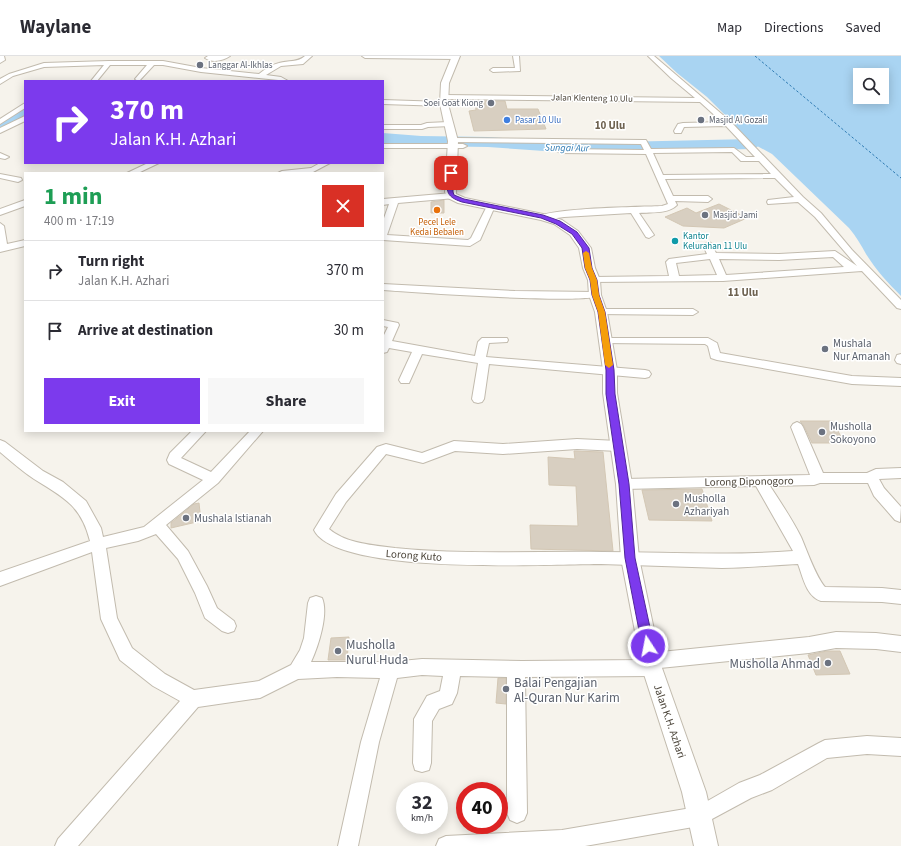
<!DOCTYPE html>
<html lang="en">
<head>
<meta charset="utf-8">
<style>
  body { margin:0; font-family:"Source Sans 3",sans-serif; background:#f7f7f7; color:#2b2b33; height:100vh; display:flex; flex-direction:column; font-size:15px; white-space:nowrap }
  * { box-sizing:border-box; margin:0 }
  p { font-size:13px; color:#7c7c81 }
  .icon { flex:none; width:22px; height:22px; fill:none; stroke:currentColor; stroke-width:2; stroke-linecap:round; stroke-linejoin:round }
  .map { position:relative; flex:1; overflow:hidden }
  .side { position:absolute; left:24px; top:116px; width:360px; height:260px; display:flex; flex-direction:column; background:#fff; border-radius:0px; box-shadow:0 2px 10px #0003 }
  .side>* { flex:none }
  .guide { position:absolute; left:24px; top:24px; width:360px; height:84px; border-radius:0px; box-shadow:0 2px 10px #0003; background:#7c3aed; color:#fff; overflow:hidden }
  .fabs { position:absolute; left:853px; top:12px; display:grid; gap:8px }
  .fabs a { display:grid; place-items:center; width:36px; height:36px; border-radius:0px; background:#fff; box-shadow:0 2px 10px #0003; font-size:20px }
  .speed { position:absolute; left:396px; top:726px; display:flex; gap:8px; font-size:20px; font-weight:700; text-align:center }
  .speed>* { display:grid; place-content:center; width:52px; height:52px; border-radius:50%; background:#fff; box-shadow:0 2px 10px #0003; line-height:1 }
  .speed small { font-size:10px; font-weight:400 }
  .speed .limit { border:6px solid #d22; background:#fff; color:#111 }
  .pin { position:absolute; display:grid; place-items:center; width:34px; height:34px; color:#fff; margin:-17px; border-radius:8px; box-shadow:0 2px 6px #0006 }
  .me { position:absolute; width:44px; margin:-22px; rotate:349deg; stroke-linejoin:round; filter:drop-shadow(0 0 3px #0008) }
  .turn { display:flex; align-items:center; gap:14px; height:84px; padding:0 20px; font-size:18px }
  .turn .icon { width:52px; height:52px; stroke-width:2.5 }
  .turn b { display:block; font-size:28px; line-height:34px }
  .round { display:grid; place-items:center; flex:none; width:42px; height:42px; border-radius:0px; background:#f7f7f7 }
  .summary { display:flex; align-items:center; justify-content:space-between; height:68px; padding:0 20px }
  h1 { font-size:24px; font-weight:700; line-height:30px; color:#1e9e55 }
  .primary-button { display:flex; gap:8px; margin-top:auto; padding:8px 20px }
  .primary-button a { flex:1; height:46px; border-radius:0px; background:#7c3aed; color:#fff; font-size:16px; font-weight:700; line-height:46px; text-align:center }
  .primary-button a+a { background:#f7f7f7; color:#2b2b33 }
  ul { padding:0; list-style:none }
  li { display:flex; align-items:center; gap:12px; height:60px; padding:0 20px; border-top:1px solid #e1e1e2 }
  li div { flex:1 }
  li b { display:block; font-size:15px }
  li em { font-style:normal }
  header { display:flex; align-items:center; gap:24px; box-sizing:border-box; height:56px; padding:0 20px; background:#fff; border-bottom:1px solid #e1e1e2 }
  header strong { font-size:19px }
  nav { display:flex; gap:22px; margin-inline-start:auto; font-size:14px }
  .map>svg:first-child { display:block }
</style>
</head>
<body>
<header>
<strong>Waylane</strong>
<nav><a>Map</a><a>Directions</a><a>Saved</a></nav>
</header>
<div class="map">
<svg width="901" height="790" viewBox="0 0 901 790">
  <rect width="100%" height="100%" fill="#f6f3ec"/>
  <path fill="#a9d4f2" fill-rule="evenodd" d="M659,0h242v240c-13,-13 -25,-26 -35,-42 -5,-9 -10,-18 -17,-26l-77,-74 -24,-13 -15,-18 -26,-26 -30,-24zM860,19h22v22h-22z"/>
  <g fill="none" stroke-linecap="round" stroke-linejoin="round">
    <g fill="#a9d4f2" fill-rule="evenodd">
      <polygon points="25,51 25,62 5,74 0,75 0,65 20,52"/>
      <polygon points="383,77 421,80 488,81 573,87 752,83 757,85 760,88 757,91 752,93 573,97 488,91 421,90 383,87"/>
    </g>
    <polyline stroke="#2e7ab2" stroke-width="1" stroke-dasharray="2.5 2" stroke-linecap="butt" points="755,0 901,122"/>
  </g>
  <g fill="#d8cfc1" stroke="#d3c7b4">
    <polygon points="475,45 505,45 507,53 538,53 546,73 474,75 469,55 476,54"/>
    <polygon points="444,144 444,157 431,157 431,146"/>
    <polygon points="719,148 747,162 724,172 683,170 665,161 687,152 696,157"/>
    <polygon points="800,365 833,365 844,387 812,387 804,370"/>
    <polygon points="574,395 603,396 613,495 531,493 530,469 578,470 576,430 549,429 548,401 575,403"/>
    <polygon points="702,433 712,465 649,464 642,434"/>
    <polygon points="199,447 201,465 171,472 171,467 194,448"/>
    <polygon points="349,581 347,604 328,604 331,582"/>
    <polygon points="827,595 840,595 850,618 816,619 808,599"/>
    <polygon points="498,622 506,622 506,648 496,647"/>
  </g>
  <g fill="none" stroke-linecap="round" stroke-linejoin="round">
    <g stroke="#c2bbae" stroke-width="2">
      <g id="minor">
        <polygon points="0,0 4,0 5,4 0,7"/>
        <path d="M222,0h8c-7,5 -18,7 -25,2l3,-2z"/>
        <path d="M305,0h7l-9,8 -22,2 -15,9 15,2 7,4 -87,-9 -38,-7h-9l-14,15 -2,1 -3,-2 12,-14h-37l-13,16h-6l13,-16 -60,2 -31,9 -13,8v-5l9,-5 35,-11 65,-2h54l38,7 58,6c6,-5 12,-9 20,-11 10,-3 18,0 26,-7z"/>
        <polygon points="362,0 457,0 458,1 455,3 365,2"/>
        <polygon points="513,0 519,0 520,15 493,16 490,14 493,12 515,12"/>
        <path d="M648,0h6l77,66 72,75 18,16 31,37 49,50v9l-4,-1 -35,-37 -139,10 -133,1 -1,-2 1,-2 4,-1 75,-1 -3,-14 3,-3 38,-5 -4,-9 5,-3 3,1 5,10 63,1 56,-3 22,15 -42,-49 -17,-15 -30,2 -1,-2 1,-2 26,-3 -19,-19 -110,1 8,17h35l4,3 -4,3 -33,-1 2,4c-9,9 -25,7 -38,8l15,22 -5,3 -3,-1 -15,-24 -67,4 -21,3 -4,-3c8,-9 104,-10 123,-11l6,-2 -22,-50 -85,-1 -4,-2 4,-2 83,1 -3,-6 -188,-2 -4,-2 4,-2 190,2h3l5,9 83,-1 12,9h9l-29,-31 -42,1 -3,6h-6l-1,-2 4,-7 5,-1 39,-1 -22,-20 -256,-3 -3,-2 3,-2 251,3 -24,-20zM732,96l9,9h18l12,13 -108,1 -10,-22zM833,201l11,10 -118,8 -7,-16 60,1zM710,203l7,16 -38,1 -3,-13z"/>
        <polygon points="383,44 444,46 447,48 444,50 383,48"/>
        <polygon points="25,47 25,52 0,68 0,63"/>
        <polygon points="25,60 25,65 0,77 0,72"/>
        <polygon points="448,66 452,68 451,70 428,71 422,73 383,73 383,69 421,69 427,67"/>
        <polygon points="383,88 463,88 467,90 463,92 383,92"/>
        <polygon points="0,97 9,101 5,103 0,102"/>
        <polygon points="148,107 159,107 138,117 127,117"/>
        <polygon points="320,107 330,107 313,116 278,117 282,115 311,112"/>
        <polygon points="0,118 21,122 22,124 18,126 0,122"/>
        <polygon points="452,137 456,140 455,142 398,147 387,179 468,184 471,182 488,148 494,148 495,150 480,184 470,190 383,184 383,165 389,148 383,149 383,143"/>
        <polygon points="25,144 25,150 0,159 0,153"/>
        <polygon points="0,167 4,170 7,188 25,184 25,190 0,196"/>
        <path d="M383,228l132,7 80,1 5,3c-9,10 -191,-3 -217,-5z"/>
        <polygon points="601,253 693,253 698,256 693,259 597,258 596,256"/>
        <polygon points="383,264 398,267 399,269 392,285 475,300 478,286 482,282 507,282 508,284 507,286 489,287 486,301 645,314 649,315 651,318 649,321 645,322 489,308 484,343 482,346 478,347 474,346 472,343 478,307 422,298 409,327 401,327 399,324 412,296 389,292 387,296 383,297 383,281 388,271 383,270"/>
        <polygon points="605,282 708,282 717,287 720,297 852,320 901,322 901,330 852,328 717,304 711,302 708,290 705,288 601,287 599,285 601,283"/>
        <polygon points="901,298 901,308 897,307 895,304 897,299"/>
        <path d="M797,366l4,2 2,3 20,46h44l9,-4 25,-1v10l-22,1 5,9 17,19 -1,15 -5,-2 -21,-24 -6,-13h-48l-6,2 -44,1c11,17 22,33 31,51 6,14 15,40 24,50l57,1 19,2v14l-19,-2 -61,-1c-15,-5 -18,-24 -23,-37 -25,1 -50,4 -76,4 -40,-1 -80,-3 -121,-4 -50,0 -264,12 -287,-34l22,-36 41,-47 9,-3 36,9 32,-12 49,3 74,-5 41,2 5,2 1,3 -1,3 -5,2 -41,-2 -74,5 -48,-3 -32,12 -37,-9 -40,48 -17,27c18,15 44,16 66,19 69,7 138,3 207,4 65,0 126,4 191,-1l-37,-65 -132,3 -5,-1 -2,-4 2,-4 5,-1 186,-4 -19,-48 2,-3z"/>
        <path d="M192,375h14l-25,27 30,14 39,-41h13l-45,52 -52,42 22,26 19,35 10,22 17,13 2,5 -2,5 -6,2 -6,-2 -17,-13 -10,-25 -17,-34 -22,-25 -18,7 -32,7 11,70 15,30 33,26 29,16 65,-9 32,-16 9,-15 4,-12 4,-35 2,-5 6,-2 6,2c7,16 -4,49 -11,64h80l31,-3 100,2 121,-1 2,-5 6,-2 158,-16 27,-5 40,1 25,3v16l-25,-3 -40,-1 -27,5 -149,15 -2,6 -6,2 -127,1 2,136 -3,7 -7,3 -7,-3 -3,-7v-136l-47,-1 -3,17 -5,11 -13,5 -7,12 -1,42 -2,7 -7,2 -7,-2 -2,-7 1,-44 13,-23 13,-5 3,-15 -21,-1 -25,3 -18,64 -21,104h-20l23,-104 19,-64 -43,-1 -39,2 -38,19 -62,9 -120,139h-23l3,-7 122,-138 -27,-15 -33,-26 -19,-41 -9,-67 -92,34v-14l90,-31c-9,-36 -27,-44 -56,-62 -12,-8 -23,-18 -34,-27v-12l5,2 38,29 20,11 23,19 15,27 2,9 41,-10 59,-47 -34,-16 -2,-4 3,-7z"/>
        <polygon points="867,680 901,682 901,700 867,698 827,702 772,734 751,742 699,770 585,790 436,790 439,783 446,780 562,774 697,751 739,727 760,719 819,687 825,684"/>
      </g>
    </g>
    <g stroke="#c2bbae" stroke-width="2">
      <polygon id="tertiary" points="452,0 460,0 449,27 448,48 458,85 456,138 465,142 543,158 562,164 578,175 591,192 595,212 600,224 601,239 607,256 617,314 617,337 632,428 639,502 662,612 706,736 718,790 694,790 682,736 642,612 621,502 616,428 603,337 603,314 595,256 589,239 588,224 583,212 579,192 570,179 554,168 541,164 458,147 448,142 445,136 448,85 440,48 441,27"/>
    </g>
    <use href="#minor" fill="#fff" fill-rule="evenodd"/>
    <use href="#tertiary" fill="#fff" fill-rule="evenodd"/>
  </g>
  <path fill="#7c3aed" stroke="#51269a" d="M451,116l2,1v19l1,3 10,4 79,16 17,6 17,11 12,16 3,20 5,12 2,15 6,17 9,58 1,24 14,90 6,74 19,88 -2,4 -4,2 -4,-2 -2,-4 -17,-88 -6,-74 -13,-90v-24l-8,-58 -6,-17 -2,-15 -5,-12 -3,-20 -10,-14 -16,-10 -15,-6 -79,-16c-18,-6 -15,-12 -14,-29z"/>
  <polygon fill="#f59e0b" points="586,195 589,197 592,212 597,224 599,239 605,256 613,309 609,312 605,309 598,256 592,239 590,224 585,212 583,197"/>
  <g fill="#6b7280" stroke="#fff" stroke-width="1.5">
    <circle cx="200" cy="9" r="4"/>
    <circle cx="491" cy="47" r="4"/>
    <circle cx="701" cy="64" r="4"/>
    <circle cx="705" cy="159" r="4"/>
    <circle cx="825" cy="293" r="4"/>
    <circle cx="822" cy="376" r="4"/>
    <circle cx="676" cy="448" r="4"/>
    <circle cx="186" cy="462" r="4"/>
    <circle cx="338" cy="595" r="4"/>
    <circle cx="828" cy="607" r="4"/>
    <circle cx="506" cy="633" r="4"/>
  </g>
  <circle fill="#3f7fe0" stroke="#fff" stroke-width="1.5" cx="507" cy="64" r="4"/>
  <circle fill="#e8710a" stroke="#fff" stroke-width="1.5" cx="437" cy="154" r="4"/>
  <circle fill="#0f9aa8" stroke="#fff" stroke-width="1.5" cx="675" cy="185" r="4"/>
  <g text-anchor="middle" stroke-width="3" stroke-linejoin="round" paint-order="stroke">
    <g font-size="9" fill="#5b616d" stroke="#fff" text-anchor="start">
      <text x="208" y="12">Langgar Al-Ikhlas</text>
      <text x="483" y="50" text-anchor="end">Soei Goat Kiong</text>
      <text x="709" y="67">Masjid Al Gozali</text>
      <text x="713" y="162">Masjid Jami</text>
    </g>
    <g font-size="9" fill="#4b4439" stroke="#fff">
      <text transform="translate(592 42) rotate(1)" y="3">Jalan Klenteng 10 Ulu</text>
    </g>
    <g font-size="9" fill="#366cbe" stroke="#fff" text-anchor="start">
      <text x="515" y="67">Pasar 10 Ulu</text>
    </g>
    <g font-size="9" fill="#c56008" stroke="#fff">
      <text x="437" y="169">Pecel Lele<tspan x="437" dy="10">Kedai Bebalen</tspan></text>
    </g>
    <g font-size="9" fill="#0d838f" stroke="#fff" text-anchor="start">
      <text x="683" y="183">Kantor<tspan x="683" dy="10">Kelurahan 11 Ulu</tspan></text>
    </g>
    <g font-size="10" font-style="italic" fill="#2e7ab2" stroke="#fff">
      <text transform="translate(567 91) rotate(1)" y="4">Sungai Aur</text>
    </g>
    <g font-size="11" font-weight="bold" fill="#6e6250" stroke="#fff">
      <text x="610" y="73">10 Ulu</text>
      <text x="743" y="240">11 Ulu</text>
    </g>
    <g font-size="11" fill="#5b616d" stroke="#fff" text-anchor="start">
      <text x="833" y="291">Mushala<tspan x="833" dy="13">Nur Amanah</tspan></text>
      <text x="830" y="374">Musholla<tspan x="830" dy="13">Sokoyono</tspan></text>
      <text x="684" y="446">Musholla<tspan x="684" dy="13">Azhariyah</tspan></text>
      <text x="194" y="466">Mushala Istianah</text>
    </g>
    <g font-size="11" fill="#4b4439" stroke="#fff">
      <text transform="translate(749 425) rotate(-1)" y="4">Lorong Diponogoro</text>
      <text transform="translate(414 499) rotate(4)" y="4">Lorong Kuto</text>
      <text transform="translate(670 665) rotate(71)" y="4">Jalan K.H. Azhari</text>
    </g>
    <g font-size="13" fill="#5b616d" stroke="#fff" text-anchor="start">
      <text x="346" y="593">Musholla<tspan x="346" dy="15">Nurul Huda</tspan></text>
      <text x="820" y="612" text-anchor="end">Musholla Ahmad</text>
      <text x="514" y="631">Balai Pengajian<tspan x="514" dy="15">Al-Quran Nur Karim</tspan></text>
    </g>
  </g>
</svg>
<div class="fabs">
<a><svg class="icon" aria-label="search" viewBox="0 0 24 24"><circle cx="10" cy="10" r="6"/><path d="M15 15l6 6"/></svg></a>
</div>
<div class="speed"><div>32<small>km/h</small></div><div class="limit">40</div></div>
<div class="pin" style="left:451px;top:117px;background:#d93025"><svg class="icon" aria-label="arrive" viewBox="0 0 24 24"><path d="M6 21V4h12l-3 4 3 4H6"/></svg></div>
<svg class="me" style="left:648px;top:590px" viewBox="-20 -20 40 40"><circle r="17" fill="#7c3aed" stroke="#fff" stroke-width="3"/><path d="M0-11L8 9 0 5-8 9z" fill="#fff"/></svg>
<div class="guide">
<div class="turn"><svg class="icon" aria-label="right" viewBox="0 0 24 24"><path d="M7 20v-9h11M14 6l5 5-5 5"/></svg><div><b>370 m</b>Jalan K.H. Azhari</div></div>
</div>
<section class="side">
<div class="summary"><div><h1>1 min</h1><p>400 m · 17:19</p></div><a class="round" style="background:#d93025;color:#fff"><svg class="icon" aria-label="close" viewBox="0 0 24 24"><path d="M6 6l12 12M18 6L6 18"/></svg></a></div>
<ul>
<li><svg class="icon" aria-label="right" viewBox="0 0 24 24"><path d="M7 20v-9h11M14 6l5 5-5 5"/></svg><div><b>Turn right</b><p>Jalan K.H. Azhari</p></div><em>370 m</em></li>
<li><svg class="icon" aria-label="arrive" viewBox="0 0 24 24"><path d="M6 21V4h12l-3 4 3 4H6"/></svg><div><b>Arrive at destination</b></div><em>30 m</em></li>
</ul>
<div class="primary-button"><a>Exit</a><a>Share</a></div>
</section>
</div>
</body>
</html>
